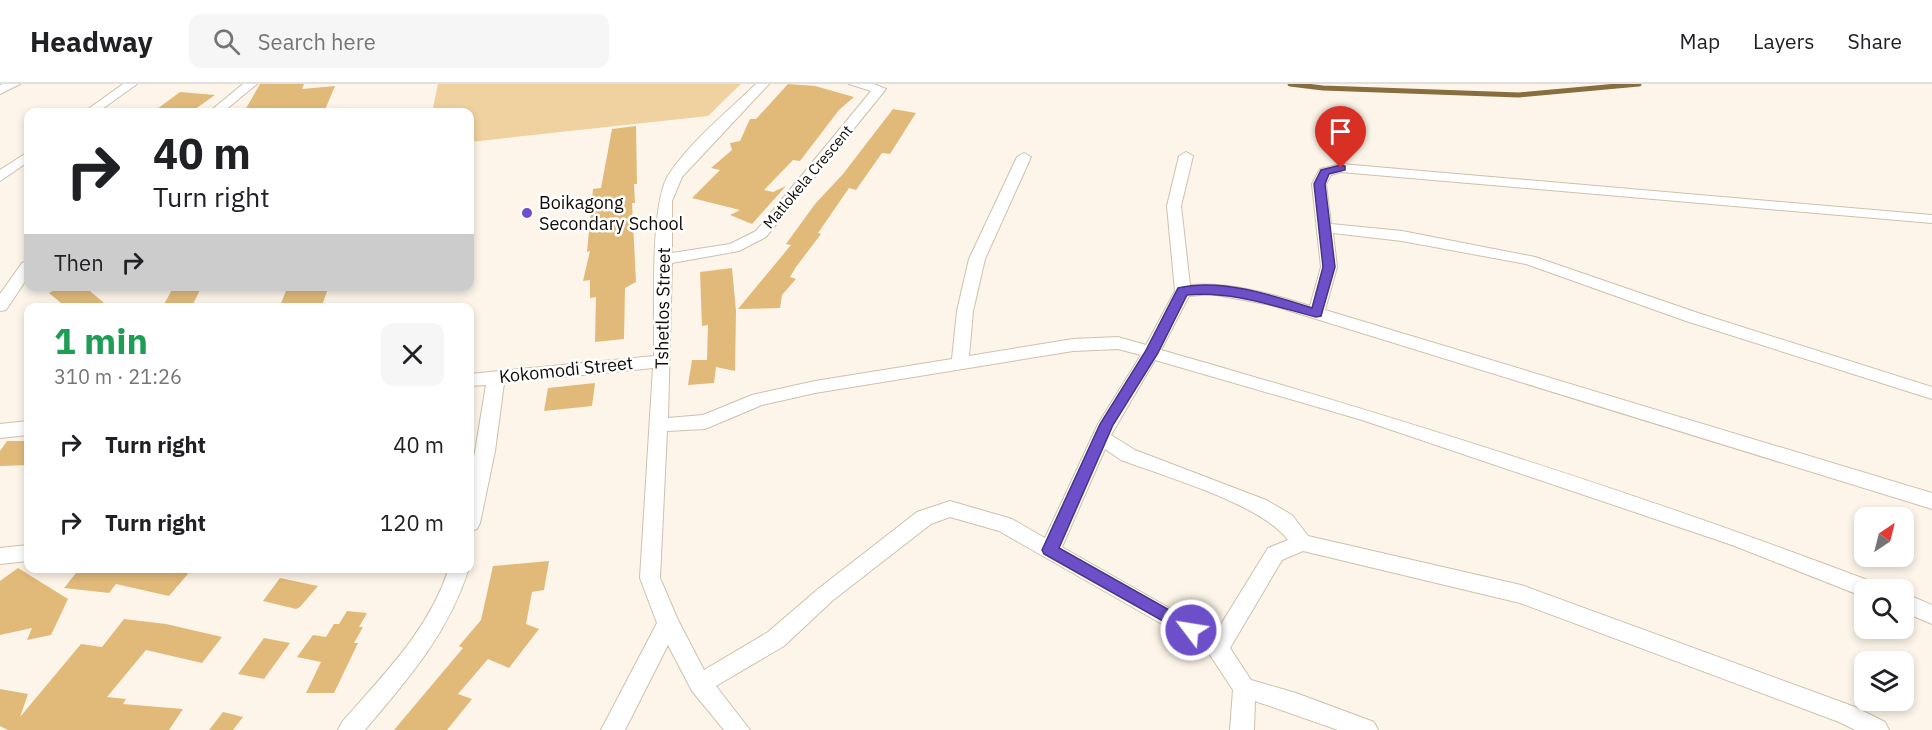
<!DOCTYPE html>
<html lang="en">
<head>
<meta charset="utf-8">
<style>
  body { margin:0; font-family:"IBM Plex Sans",sans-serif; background:#f6f6f6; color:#202124; height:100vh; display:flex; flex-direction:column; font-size:22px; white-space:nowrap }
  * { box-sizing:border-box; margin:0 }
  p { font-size:20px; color:#757577 }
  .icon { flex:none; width:33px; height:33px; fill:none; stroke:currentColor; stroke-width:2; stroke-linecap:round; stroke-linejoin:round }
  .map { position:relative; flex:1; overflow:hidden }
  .side { position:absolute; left:24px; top:219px; width:450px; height:270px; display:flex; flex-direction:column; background:#fff; border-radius:12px; box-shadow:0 3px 9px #0003 }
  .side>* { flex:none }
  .guide { position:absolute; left:24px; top:24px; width:450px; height:183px; border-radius:12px; box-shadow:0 3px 9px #0003; background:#fff; color:#202124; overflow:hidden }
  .needle { width:39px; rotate:35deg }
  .fabs { position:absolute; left:1854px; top:423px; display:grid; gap:12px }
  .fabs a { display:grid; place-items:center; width:60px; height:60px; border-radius:12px; background:#fff; box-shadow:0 3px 9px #0003; font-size:30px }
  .pin { position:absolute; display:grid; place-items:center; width:51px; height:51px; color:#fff; margin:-62px -26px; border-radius:50% 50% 50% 0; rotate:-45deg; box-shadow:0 0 6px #0007 }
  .pin .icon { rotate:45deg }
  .me { position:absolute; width:66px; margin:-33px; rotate:301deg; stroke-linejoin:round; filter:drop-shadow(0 0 4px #0008) }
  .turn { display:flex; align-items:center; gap:21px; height:126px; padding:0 30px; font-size:27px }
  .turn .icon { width:78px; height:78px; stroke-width:2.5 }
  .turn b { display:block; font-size:42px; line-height:51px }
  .then { display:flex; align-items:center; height:57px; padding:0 30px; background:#0003; gap:12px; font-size:22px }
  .round { display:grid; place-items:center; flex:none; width:63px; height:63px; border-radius:12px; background:#f6f6f6 }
  .headline { display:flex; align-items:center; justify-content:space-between; height:102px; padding:0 30px }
  h1 { font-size:36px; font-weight:700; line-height:45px; color:#1e9e55 }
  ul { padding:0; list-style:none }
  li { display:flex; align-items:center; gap:18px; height:78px; padding:0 30px }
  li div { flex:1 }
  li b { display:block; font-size:22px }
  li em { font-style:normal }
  header { display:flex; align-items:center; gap:36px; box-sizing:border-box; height:84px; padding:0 30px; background:#fff; border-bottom:2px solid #e0e0e0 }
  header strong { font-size:28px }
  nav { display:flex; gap:33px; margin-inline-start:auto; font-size:21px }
  .search { width:420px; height:54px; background:#f6f6f6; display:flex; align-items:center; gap:15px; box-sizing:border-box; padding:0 21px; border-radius:12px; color:#757577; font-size:22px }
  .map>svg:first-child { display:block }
</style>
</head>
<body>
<header>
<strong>Headway</strong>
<div class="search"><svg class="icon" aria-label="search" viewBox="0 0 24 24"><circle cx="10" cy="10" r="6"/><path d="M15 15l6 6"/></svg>Search here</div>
<nav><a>Map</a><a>Layers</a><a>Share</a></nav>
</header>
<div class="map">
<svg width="1932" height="646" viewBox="0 0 1932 646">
  <rect width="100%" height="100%" fill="#fdf5e9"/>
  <polygon fill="#f0d2a1" points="438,0 741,0 708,32 470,58 470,28 432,28"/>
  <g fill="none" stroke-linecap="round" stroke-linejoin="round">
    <polyline stroke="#886d3e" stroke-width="5" points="1290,0 1323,4 1519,11 1639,0"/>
  </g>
  <g fill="#e1ba7a">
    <polygon points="260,0 304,0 302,5 335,2 324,28 244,28"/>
    <polygon points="788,0 815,2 854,13 839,26 800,77 793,76 764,106 773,108 786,102 752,140 730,131 740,126 692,114 720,86 711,84 732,66 730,59 740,57 750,35 756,35"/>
    <polygon points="180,8 215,11 191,28 153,28"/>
    <polygon points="893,25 916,29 890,70 882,69 856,106 849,104 818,149 821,150 796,183 790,193 796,195 782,211 780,224 738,225 791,161 786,160 815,120 843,90"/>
    <polygon points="636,42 637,100 634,100 635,119 632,119 636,198 625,204 624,255 595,258 596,213 590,214 590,196 583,197 590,167 587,168 593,105 601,104 612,45"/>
    <polygon points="732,184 736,227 735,287 716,283 714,299 688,301 692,276 707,276 708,241 702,242 700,188"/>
    <polygon points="63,202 84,202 110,224 67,224 49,209"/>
    <polygon points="174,202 202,202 191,224 162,224"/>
    <polygon points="288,202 329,202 321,224 279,224"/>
    <polygon points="595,299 592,322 544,327 548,304"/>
    <polygon points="7,357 28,357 28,381 0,382 0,367"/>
    <polygon points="549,477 544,506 532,508 526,540 539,545 509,584 488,575 458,610 472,615 447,646 394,646 463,564 459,562 481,536 493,482"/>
    <polygon points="18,484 68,515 51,551 27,556 32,544 0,551 0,497"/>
    <polygon points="80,484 193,484 169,512 116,500 109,509 64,504"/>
    <polygon points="280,494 318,502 300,523 296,525 263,517"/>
    <polygon points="347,527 367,529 359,543 363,543 354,559 358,559 334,609 306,609 321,578 297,573 313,551 326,553 334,540 339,540"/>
    <polygon points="124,535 166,540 222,553 202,579 146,566 107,613 126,615 123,620 183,625 169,646 8,646 0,642 0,605 28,610 20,633 81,560 102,563"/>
    <polygon points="264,554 290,559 264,595 238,590"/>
    <polygon points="223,628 243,633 233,646 209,646"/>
  </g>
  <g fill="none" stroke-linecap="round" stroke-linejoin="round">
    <g stroke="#cdc1ad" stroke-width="2">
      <g id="minor">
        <polygon points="3,0 20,0 0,10 0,1"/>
        <polygon points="123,0 137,0 98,28 84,28"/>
        <polygon points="243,0 257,0 223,28 209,28"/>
        <path d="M756,0h13l-87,93 -10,24v52l58,-9 26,-13 115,-140 -22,-7h25l12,5 -120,148 -27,14 -67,12 -4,155 35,-3 49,-20 63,-14 137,-22 5,-48 12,-52 48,-102 7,-4 7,4 -46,102 -12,52 -4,45 104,-17 45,-2 28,8 29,-54 -8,-85 12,-50 7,-4 7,4 -12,50 9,79c41,-3 82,9 120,21l11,-39 -9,-83 8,-15 21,-5 591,51v8l-591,-51 -10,3 -5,9 5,40 71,7 133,26 163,56 234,74v12l-246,-78 -160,-57 -124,-23 -69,-8 4,34 -12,43 607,183v16l-661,-204 -60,-11 -22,2 -28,54c242,69 482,144 717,234l3,6h-17v7l-132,-52 -370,-125 -207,-60 -44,75 24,15 131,50 26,15 16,21 213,49 334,122 30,15 4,8h-34l-16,-8 -319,-119 -217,-52 -21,9 -52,88 21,32 45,13 78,29 4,8h-40l-83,-29 -1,29h-24l3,-40 -23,-35 -41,-27 -170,-97 -49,-14 -19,7 -99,77 -48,45 -68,40 34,44h-26l-32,-39 -24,-46 -43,85h-24l56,-107 -17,-45 13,-210 -149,15 -9,68 -15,72 -3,6 -7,2v-49l16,-97 -16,1v-12l184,-18c1,-41 -5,-152 15,-182 23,-34 58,-62 87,-90zM1118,265l23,6 -43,69 -53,114 -33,-19 -62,-18 -33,11 -99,77 -50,43 -64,38 -26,-50 -18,-42 7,-147 38,-2 57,-24 53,-12 258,-42zM1105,365l16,11c45,17 140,44 167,80l-20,8 -53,86 -153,-87z"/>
        <polygon points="28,68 28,78 0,97 0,86"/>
        <polygon points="28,177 28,193 6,226 0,227 0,210 22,179"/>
        <polygon points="28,337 28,351 0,354 0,340"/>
        <polygon points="28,461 28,477 0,480 0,464"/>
        <path d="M449,484h20c-20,65 -62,112 -104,162h-27l4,-8c42,-48 87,-92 107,-154z"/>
        <polygon points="1904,509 1932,521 1932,540 1904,528"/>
      </g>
    </g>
    <use href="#minor" fill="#fff" fill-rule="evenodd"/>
  </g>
  <path fill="#6c4fc9" stroke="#463383" stroke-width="1.5" d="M1341,81l4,1v4l-16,4 -4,10 10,83 -14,49 -5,1c-43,-11 -84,-26 -129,-22l-29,58 -45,72 -54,123 137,77 3,5 -3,5 -5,2 -147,-83 -2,-4 58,-126 45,-72 33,-64c42,-10 94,7 134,20l11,-41 -9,-83 7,-14z"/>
  <circle fill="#6c4fc9" stroke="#fff" stroke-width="2" cx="527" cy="129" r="6"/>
  <g text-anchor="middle" stroke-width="5" stroke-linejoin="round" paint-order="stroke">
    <g font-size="15" fill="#110c06" stroke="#fff">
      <text transform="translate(808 93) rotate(-50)" y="5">Matlokela Crescent</text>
    </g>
    <g font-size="18" fill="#110c06" stroke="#fff" text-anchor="start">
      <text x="539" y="125">Boikagong<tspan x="539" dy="21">Secondary School</tspan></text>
    </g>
    <g font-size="18" fill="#110c06" stroke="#fff">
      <text transform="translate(663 224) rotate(-89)" y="6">Tshetlos Street</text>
      <text transform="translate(566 286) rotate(-6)" y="6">Kokomodi Street</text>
    </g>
  </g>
</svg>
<div class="fabs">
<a><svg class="needle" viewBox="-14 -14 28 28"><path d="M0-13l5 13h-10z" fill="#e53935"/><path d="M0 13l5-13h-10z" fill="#757577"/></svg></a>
<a><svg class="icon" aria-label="search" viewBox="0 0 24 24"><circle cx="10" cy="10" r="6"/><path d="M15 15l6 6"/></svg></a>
<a><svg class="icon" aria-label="layers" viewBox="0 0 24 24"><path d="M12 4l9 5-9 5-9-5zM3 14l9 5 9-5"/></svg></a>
</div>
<div class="pin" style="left:1341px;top:84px;background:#d93025"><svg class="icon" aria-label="arrive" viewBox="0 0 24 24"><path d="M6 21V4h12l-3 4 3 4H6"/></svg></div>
<svg class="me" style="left:1191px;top:546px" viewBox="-20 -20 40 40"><circle r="17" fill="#6c4fc9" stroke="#fff" stroke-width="3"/><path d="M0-11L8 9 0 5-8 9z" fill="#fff"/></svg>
<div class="guide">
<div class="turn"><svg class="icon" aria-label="right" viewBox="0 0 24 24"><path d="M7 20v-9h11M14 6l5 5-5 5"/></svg><div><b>40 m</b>Turn right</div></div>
<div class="then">Then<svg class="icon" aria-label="right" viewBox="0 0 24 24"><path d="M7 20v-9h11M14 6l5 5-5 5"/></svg></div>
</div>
<section class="side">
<div class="headline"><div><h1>1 min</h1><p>310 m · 21:26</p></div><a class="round"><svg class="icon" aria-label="close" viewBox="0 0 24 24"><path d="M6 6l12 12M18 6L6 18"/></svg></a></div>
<ul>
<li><svg class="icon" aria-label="right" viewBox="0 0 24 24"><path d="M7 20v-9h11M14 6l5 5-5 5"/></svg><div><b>Turn right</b></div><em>40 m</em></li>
<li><svg class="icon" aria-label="right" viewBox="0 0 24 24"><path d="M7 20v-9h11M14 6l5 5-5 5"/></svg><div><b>Turn right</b></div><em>120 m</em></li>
</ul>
</section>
</div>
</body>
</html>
